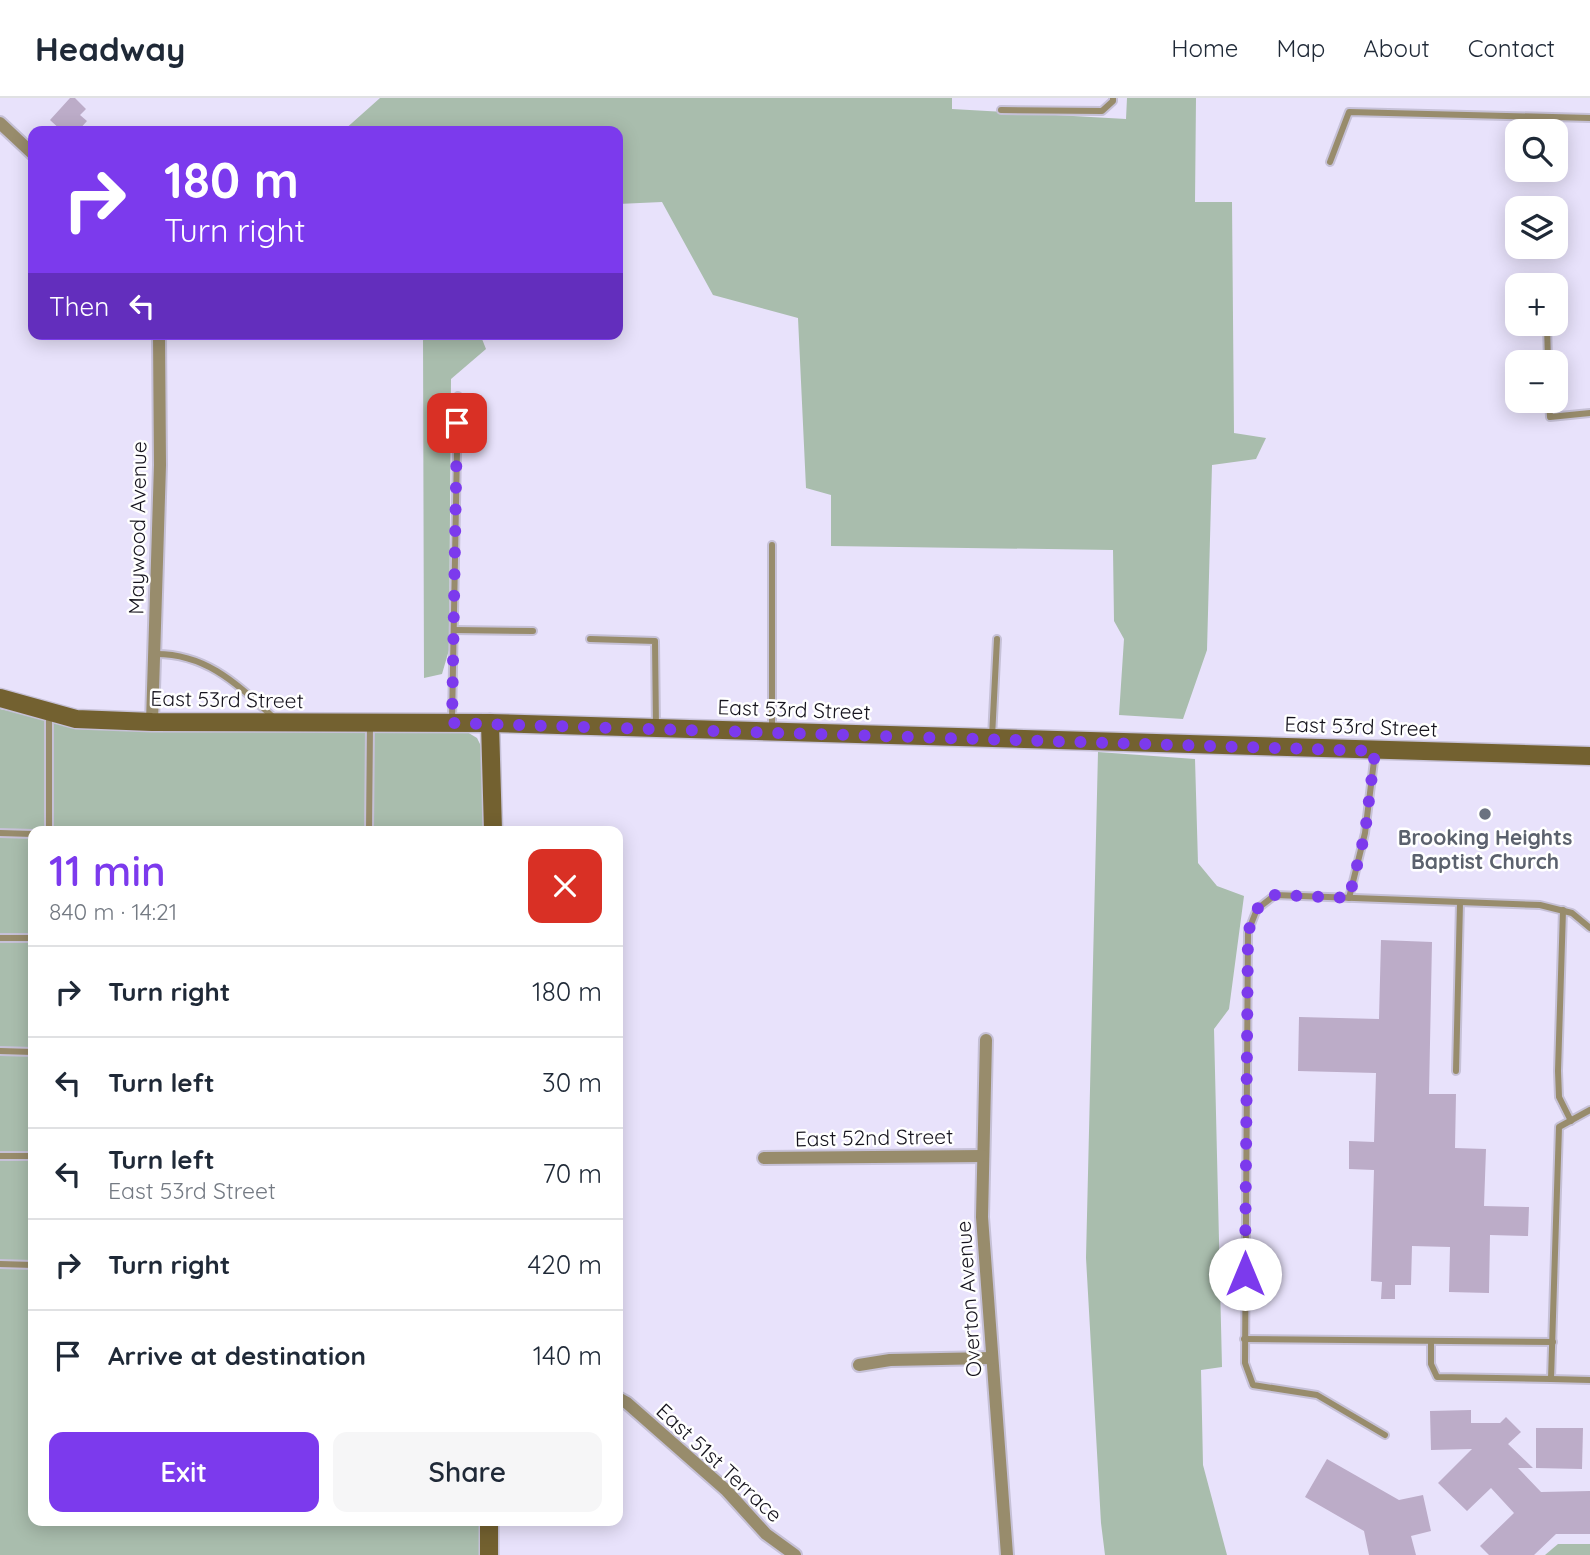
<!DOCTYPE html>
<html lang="en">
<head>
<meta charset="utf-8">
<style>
  body { margin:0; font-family:Quicksand,sans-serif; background:#f6f6f7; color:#1f2937; height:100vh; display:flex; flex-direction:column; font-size:26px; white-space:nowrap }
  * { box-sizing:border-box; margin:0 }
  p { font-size:23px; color:#747a83 }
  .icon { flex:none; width:38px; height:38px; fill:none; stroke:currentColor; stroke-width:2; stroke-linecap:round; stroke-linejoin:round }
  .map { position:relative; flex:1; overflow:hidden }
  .sheet { position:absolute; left:28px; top:728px; width:595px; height:700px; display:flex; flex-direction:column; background:#fff; border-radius:14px; box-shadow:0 4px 18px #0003 }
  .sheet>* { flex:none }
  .top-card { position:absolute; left:28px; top:28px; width:595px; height:214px; border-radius:14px; box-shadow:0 4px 18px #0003; background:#7c3aed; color:#fff; overflow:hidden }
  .fabs { position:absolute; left:1505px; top:21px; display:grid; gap:14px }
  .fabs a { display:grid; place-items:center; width:63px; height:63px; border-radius:14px; background:#fff; box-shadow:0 4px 18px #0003; font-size:35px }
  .pin { position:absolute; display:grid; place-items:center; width:60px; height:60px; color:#fff; margin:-30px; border-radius:14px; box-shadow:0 4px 10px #0006 }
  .me { position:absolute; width:77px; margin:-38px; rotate:0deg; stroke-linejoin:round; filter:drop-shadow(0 0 5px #0008) }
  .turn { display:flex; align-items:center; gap:24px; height:147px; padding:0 21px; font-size:32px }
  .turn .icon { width:91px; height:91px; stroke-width:2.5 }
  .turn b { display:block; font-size:49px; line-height:60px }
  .then { display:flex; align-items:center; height:66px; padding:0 21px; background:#0003; gap:14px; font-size:26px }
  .round { display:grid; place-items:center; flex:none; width:74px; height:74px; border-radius:14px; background:#f6f6f7 }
  .head { display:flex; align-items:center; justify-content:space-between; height:119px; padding:0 21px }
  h1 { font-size:42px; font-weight:600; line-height:52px; color:#7c3aed }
  .action { display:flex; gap:14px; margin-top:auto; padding:14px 21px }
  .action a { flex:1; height:80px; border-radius:14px; background:#7c3aed; color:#fff; font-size:28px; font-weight:600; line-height:80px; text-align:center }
  .action a+a { background:#f6f6f7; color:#1f2937 }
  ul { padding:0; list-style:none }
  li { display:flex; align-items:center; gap:21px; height:91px; padding:0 21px; border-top:2px solid #e0e1e3 }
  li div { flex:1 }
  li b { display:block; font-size:26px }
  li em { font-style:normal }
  header { display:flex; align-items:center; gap:42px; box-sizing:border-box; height:98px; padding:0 35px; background:#fff; border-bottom:2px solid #e0e1e3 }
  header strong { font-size:33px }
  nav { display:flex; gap:38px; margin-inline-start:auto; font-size:24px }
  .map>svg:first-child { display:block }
</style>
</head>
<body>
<header>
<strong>Headway</strong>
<nav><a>Home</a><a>Map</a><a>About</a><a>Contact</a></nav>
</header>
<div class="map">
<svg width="1590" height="1457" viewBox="0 0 1590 1457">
  <rect width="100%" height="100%" fill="#e8e2fb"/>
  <g fill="#a9bdad">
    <polygon points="380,0 952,0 952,11 1126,21 1127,0 1196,0 1195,104 1232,104 1234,335 1266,340 1256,361 1212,367 1207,552 1183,621 1119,617 1124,541 1114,523 1113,452 831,448 831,397 806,390 798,220 713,197 662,104 618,106 618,33 343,33"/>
    <polygon points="423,236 480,236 486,251 451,281 449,552 442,576 424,580"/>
    <polygon points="0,611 84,628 467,634 477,640 482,650 483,733 33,733 33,1423 479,1423 479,1457 0,1457"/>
    <polygon points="1098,654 1195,661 1198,765 1217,788 1244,798 1229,911 1214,931 1222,1269 1201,1272 1203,1367 1227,1457 1105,1457 1101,1425 1086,1160"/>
    <polygon points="1558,1446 1590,1446 1590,1457 1545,1457"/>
  </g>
  <g fill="#bcacc8">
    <polygon points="70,0 75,0 86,11 80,17 87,23 78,33 62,33 50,22"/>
    <polygon points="1381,842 1432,844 1429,996 1456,996 1455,1050 1486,1051 1484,1108 1529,1109 1528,1138 1490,1137 1489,1195 1449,1194 1450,1149 1412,1148 1411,1187 1395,1187 1395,1201 1381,1201 1382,1184 1371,1183 1374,1072 1349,1071 1349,1043 1374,1044 1376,975 1298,973 1299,919 1379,921"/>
    <polygon points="1471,1312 1471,1325 1500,1325 1506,1319 1521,1334 1508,1346 1533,1370 1518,1370 1541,1394 1590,1393 1590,1436 1556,1436 1534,1457 1489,1457 1480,1448 1514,1415 1491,1390 1467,1413 1438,1385 1472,1351 1431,1352 1430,1313"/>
    <polygon points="1536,1330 1583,1330 1582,1371 1536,1370"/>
    <polygon points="1327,1361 1399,1402 1423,1397 1431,1433 1411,1438 1416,1457 1369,1457 1364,1433 1305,1399"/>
  </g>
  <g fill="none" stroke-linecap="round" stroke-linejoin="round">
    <g stroke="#c6c1d7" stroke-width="10">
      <g id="lane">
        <polyline points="1001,12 1102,13 1113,3 1113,0"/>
        <polyline points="1330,64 1349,14 1590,20"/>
        <polyline points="1547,226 1548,264"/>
        <polyline points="1549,303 1550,319 1590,315"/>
        <polyline points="454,532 533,533"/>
        <polyline points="590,541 655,543 656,630"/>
        <path d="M154,556c52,-1 83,30 119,63"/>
        <polyline points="452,623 458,298"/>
        <polyline points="772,632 772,447"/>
        <polyline points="992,639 997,541"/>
        <polyline points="49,733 49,615"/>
        <polyline points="369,733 370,628"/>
        <polyline points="0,735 33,736"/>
        <polyline points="1349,800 1365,735 1375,655"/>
        <polyline points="1563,812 1558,973 1559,999 1571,1023"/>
        <polyline points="0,840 33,840"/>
        <polyline points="0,953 33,954"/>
        <polyline points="1456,973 1460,805"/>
        <polyline points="0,1058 33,1058"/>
        <polyline points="0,1166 33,1167"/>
        <polyline points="1244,1241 1553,1244"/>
        <polyline points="1431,1243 1431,1266 1437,1279 1551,1281 1559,1029 1590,1012"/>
        <polyline points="1551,1281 1590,1282"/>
        <polyline points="1385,1337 1317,1297 1253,1287 1245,1265 1248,834 1257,811 1275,797 1540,807 1572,815 1590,830"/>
      </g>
    </g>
    <g stroke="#c6c1d7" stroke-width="16">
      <g id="street">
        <polyline points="0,25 33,56"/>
        <polyline points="152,624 160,367 159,236"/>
        <polyline points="986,942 982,1119 1007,1457"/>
        <polyline points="764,1060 983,1058"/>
        <polyline points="859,1267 890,1262 992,1260"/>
        <polyline points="618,1300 627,1305 726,1392 766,1436 795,1457"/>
      </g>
    </g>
    <g stroke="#c6c1d7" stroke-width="21">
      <g id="secondary">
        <polyline points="0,600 76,621 152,624 490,625 1590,658"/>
        <polyline points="490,625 493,733"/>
        <polyline points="489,1423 489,1457"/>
      </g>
    </g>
    <use href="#lane" stroke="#988c6c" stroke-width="6"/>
    <use href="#street" stroke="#988c6c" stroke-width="12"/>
    <use href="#secondary" stroke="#736130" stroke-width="18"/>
  </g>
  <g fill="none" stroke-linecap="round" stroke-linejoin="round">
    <polyline stroke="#7c3aed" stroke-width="12" stroke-dasharray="0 21.6" points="457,325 452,625 1375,653 1365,735 1349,800 1275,797 1257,811 1248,834 1245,1176"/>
  </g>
  <circle fill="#6b7280" stroke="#fff" stroke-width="2.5" cx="1485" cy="716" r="7"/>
  <g text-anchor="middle" stroke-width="5" stroke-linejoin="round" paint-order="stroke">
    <g font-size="21" fill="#15131d" stroke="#fff">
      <text transform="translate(138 430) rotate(-89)" y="7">Maywood Avenue</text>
      <text transform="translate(227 602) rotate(1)" y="7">East 53rd Street</text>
      <text transform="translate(794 612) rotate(2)" y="7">East 53rd Street</text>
      <text transform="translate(1361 629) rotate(2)" y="7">East 53rd Street</text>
      <text transform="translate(874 1040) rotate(-1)" y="7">East 52nd Street</text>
      <text transform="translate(969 1201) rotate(-94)" y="7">Overton Avenue</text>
      <text transform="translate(719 1365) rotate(43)" y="7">East 51st Terrace</text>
    </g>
    <g font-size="21" font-weight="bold" fill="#5b616d" stroke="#fff">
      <text x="1485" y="747">Brooking Heights<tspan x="1485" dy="24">Baptist Church</tspan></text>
    </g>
  </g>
</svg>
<div class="fabs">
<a><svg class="icon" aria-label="search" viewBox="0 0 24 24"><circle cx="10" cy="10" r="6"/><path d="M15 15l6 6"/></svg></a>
<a><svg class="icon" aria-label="layers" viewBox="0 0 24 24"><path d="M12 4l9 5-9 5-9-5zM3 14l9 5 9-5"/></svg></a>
<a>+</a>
<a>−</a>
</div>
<div class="pin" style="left:457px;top:325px;background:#d93025"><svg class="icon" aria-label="arrive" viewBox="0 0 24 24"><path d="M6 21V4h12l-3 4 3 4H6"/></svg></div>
<svg class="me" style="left:1245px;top:1176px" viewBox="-20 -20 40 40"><circle r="19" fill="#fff"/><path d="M0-13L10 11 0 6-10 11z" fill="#7c3aed"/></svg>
<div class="top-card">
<div class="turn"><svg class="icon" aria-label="right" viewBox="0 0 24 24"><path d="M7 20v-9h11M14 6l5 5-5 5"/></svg><div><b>180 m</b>Turn right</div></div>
<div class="then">Then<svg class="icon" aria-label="left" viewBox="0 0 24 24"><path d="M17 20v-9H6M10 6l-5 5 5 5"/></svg></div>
</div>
<section class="sheet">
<div class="head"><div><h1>11 min</h1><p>840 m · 14:21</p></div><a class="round" style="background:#d93025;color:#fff"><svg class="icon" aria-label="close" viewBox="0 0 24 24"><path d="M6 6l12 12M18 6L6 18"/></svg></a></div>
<ul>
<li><svg class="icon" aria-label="right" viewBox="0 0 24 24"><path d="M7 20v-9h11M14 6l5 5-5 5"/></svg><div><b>Turn right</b></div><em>180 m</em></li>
<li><svg class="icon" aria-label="left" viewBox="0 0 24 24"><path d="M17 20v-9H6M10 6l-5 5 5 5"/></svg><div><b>Turn left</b></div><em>30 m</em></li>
<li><svg class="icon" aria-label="left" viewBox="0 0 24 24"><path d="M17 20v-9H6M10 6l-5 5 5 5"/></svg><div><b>Turn left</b><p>East 53rd Street</p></div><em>70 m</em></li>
<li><svg class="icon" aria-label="right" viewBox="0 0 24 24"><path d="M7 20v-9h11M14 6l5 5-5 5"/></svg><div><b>Turn right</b></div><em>420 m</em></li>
<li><svg class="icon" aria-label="arrive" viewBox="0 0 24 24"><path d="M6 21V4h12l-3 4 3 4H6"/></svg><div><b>Arrive at destination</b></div><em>140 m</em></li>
</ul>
<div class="action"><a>Exit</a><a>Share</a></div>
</section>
</div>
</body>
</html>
